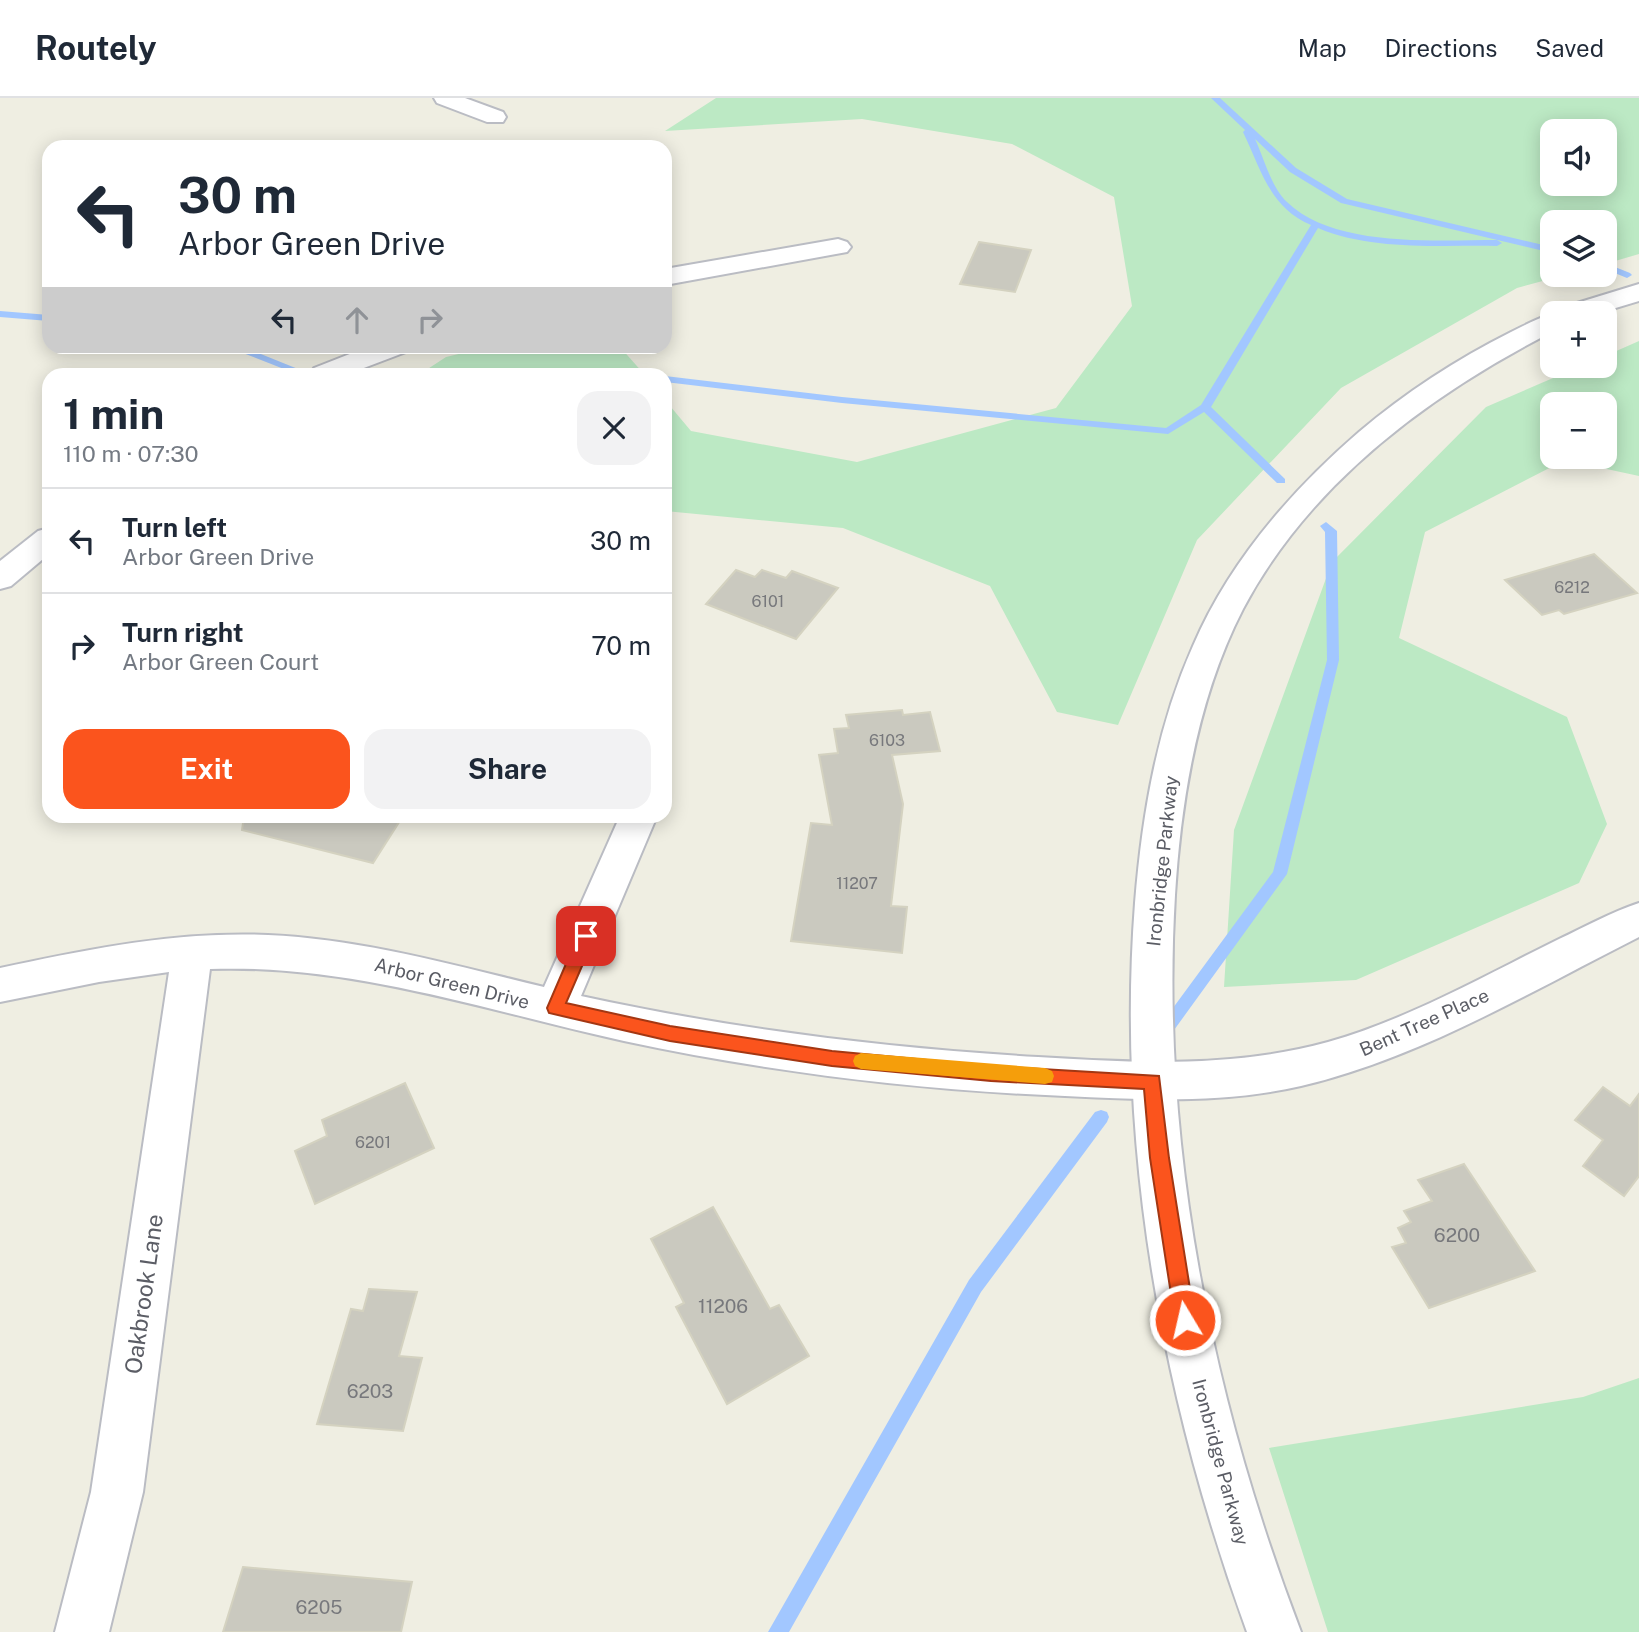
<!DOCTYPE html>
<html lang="en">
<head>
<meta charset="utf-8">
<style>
  body { margin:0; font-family:"Public Sans",sans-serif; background:#f2f2f3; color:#1f2937; height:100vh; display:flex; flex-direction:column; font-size:26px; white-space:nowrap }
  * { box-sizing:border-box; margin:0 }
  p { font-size:23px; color:#747a83 }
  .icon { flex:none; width:38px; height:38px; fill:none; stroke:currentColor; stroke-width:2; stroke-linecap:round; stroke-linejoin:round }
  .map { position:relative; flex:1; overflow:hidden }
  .sheet { position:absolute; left:42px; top:270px; width:630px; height:455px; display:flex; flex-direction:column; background:#fff; border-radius:21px; box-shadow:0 4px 18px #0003 }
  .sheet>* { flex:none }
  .top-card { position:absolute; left:42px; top:42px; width:630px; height:214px; border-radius:21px; box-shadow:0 4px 18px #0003; background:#fff; color:#1f2937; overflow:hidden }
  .fabs { position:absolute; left:1540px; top:21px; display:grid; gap:14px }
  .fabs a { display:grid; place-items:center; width:77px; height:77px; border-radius:14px; background:#fff; box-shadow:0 4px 18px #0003; font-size:35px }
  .pin { position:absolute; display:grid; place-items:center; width:60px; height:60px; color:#fff; margin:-30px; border-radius:14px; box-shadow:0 4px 10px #0006 }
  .me { position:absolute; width:77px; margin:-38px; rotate:351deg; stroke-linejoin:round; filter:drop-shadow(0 0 5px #0008) }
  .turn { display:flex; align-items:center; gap:24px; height:147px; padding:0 21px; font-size:32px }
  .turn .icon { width:91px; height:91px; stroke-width:2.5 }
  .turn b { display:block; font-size:49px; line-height:60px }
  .lanes { display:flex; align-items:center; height:66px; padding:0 21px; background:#0003; justify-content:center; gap:35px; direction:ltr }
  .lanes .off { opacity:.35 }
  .round { display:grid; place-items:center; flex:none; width:74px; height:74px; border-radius:21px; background:#f2f2f3 }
  .headline { display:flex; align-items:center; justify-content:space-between; height:119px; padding:0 21px }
  h1 { font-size:42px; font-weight:700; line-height:52px }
  .cta { display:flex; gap:14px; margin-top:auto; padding:14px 21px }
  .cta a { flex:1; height:80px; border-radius:21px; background:#fb541d; color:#fff; font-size:28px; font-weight:700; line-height:80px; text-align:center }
  .cta a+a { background:#f2f2f3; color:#1f2937 }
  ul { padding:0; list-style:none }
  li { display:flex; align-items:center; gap:21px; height:105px; padding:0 21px; border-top:2px solid #e0e1e3 }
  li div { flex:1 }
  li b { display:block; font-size:26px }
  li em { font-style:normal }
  header { display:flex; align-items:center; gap:42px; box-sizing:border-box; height:98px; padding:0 35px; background:#fff; border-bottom:2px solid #e0e1e3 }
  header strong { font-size:33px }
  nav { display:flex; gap:38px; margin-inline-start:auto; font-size:24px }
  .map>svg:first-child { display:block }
</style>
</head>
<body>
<header>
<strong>Routely</strong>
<nav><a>Map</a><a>Directions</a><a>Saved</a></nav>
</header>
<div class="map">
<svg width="1639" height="1534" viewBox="0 0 1639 1534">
  <rect width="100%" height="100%" fill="#efeee2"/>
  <g fill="#bce9c4" fill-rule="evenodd">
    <path d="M716,0h923v156l-34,10v-42h-53v53h13l-48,13 -176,100 -144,152 -79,185 -61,-13 -67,-126 -147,-58 -178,-17v-111l26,31 166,31 199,-54 76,-102 -18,-109 -102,-53 -150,-25 -197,12zM1605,33v53h-53v-53z"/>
    <path d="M1639,243v135l-74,-16 -140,72 -26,106 168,79 40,107 -28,59 -223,97 -132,7 10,-157 98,-268 154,-155 95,-41h24v-10zM1552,306h53v53h-53z"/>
    <polygon points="488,249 620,249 644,276 420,276 446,259"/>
    <polygon points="1639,1280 1639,1534 1328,1534 1269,1350 1583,1299"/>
  </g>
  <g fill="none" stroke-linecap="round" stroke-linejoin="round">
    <g fill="#a2c7ff" fill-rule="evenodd">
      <path d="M1211,0h9l76,70 51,31 205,48v6l-211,-50 -51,-31 -35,-33c9,19 16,48 32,63 47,46 149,38 210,38l5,3 -5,3c-58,-1 -125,5 -179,-18l-107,179 74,72v4h-8l-73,-71 -36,22 -326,-31 -177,-21v-6l177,21 324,31 35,-23 110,-180c-42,-18 -50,-56 -68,-93l2,-2z"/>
      <polygon points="1605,165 1630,175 1632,177 1627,180 1605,171"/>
      <polygon points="0,213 49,217 49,223 0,219"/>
      <polygon points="225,248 241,248 298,271 289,273"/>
      <polygon points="604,271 623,273 628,276 581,276 586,273"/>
      <polygon points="1326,424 1337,433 1339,562 1287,776 1169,939 1164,941 1159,939 1156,934 1159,929 1273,774 1327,562 1325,434 1320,428"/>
      <polygon points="1101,1012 1107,1014 1109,1019 1107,1024 981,1194 789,1534 768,1534 969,1182 1095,1014"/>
    </g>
  </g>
  <g fill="#cac9bf" stroke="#d4d2c0" stroke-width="2">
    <polygon points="979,144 1031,152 1015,194 960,186"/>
    <polygon points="1594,456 1637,495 1564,516 1559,512 1542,517 1505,482"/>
    <polygon points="736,472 755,479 762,472 786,480 792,473 838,490 796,541 706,506"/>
    <polygon points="902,612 903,617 930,614 940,653 892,657 903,706 891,808 907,809 902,855 791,843 811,725 832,727 819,657 838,655 834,631 849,630 846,617"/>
    <polygon points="244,718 403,718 373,765 242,732"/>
    <polygon points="405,985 434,1050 315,1106 295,1053 327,1038 322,1022"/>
    <polygon points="1603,989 1630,1008 1639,996 1639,1078 1624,1098 1583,1068 1603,1042 1575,1022"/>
    <polygon points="1464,1066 1535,1173 1429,1210 1392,1149 1406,1145 1398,1130 1411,1124 1404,1113 1432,1103 1418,1082"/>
    <polygon points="713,1109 770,1211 779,1207 809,1258 727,1306 676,1209 684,1205 651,1141"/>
    <polygon points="369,1191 417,1194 399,1258 422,1260 403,1333 317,1326 351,1211 363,1213"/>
    <polygon points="243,1469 412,1484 401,1534 223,1534"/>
  </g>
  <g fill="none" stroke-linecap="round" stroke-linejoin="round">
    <g stroke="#babcc3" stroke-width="4">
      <g id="minor">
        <polygon points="434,0 465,0 503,14 506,19 503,24 487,24 437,5"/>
        <polygon points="838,141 847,144 851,149 847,154 665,187 665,171"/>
        <polygon points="370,248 409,248 406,254 348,276 310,276 314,270"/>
        <polygon points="49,430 49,456 11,488 0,491 0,463 38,433"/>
        <path d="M620,718h37l-76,180c151,33 303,52 457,61 97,6 196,11 290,-15 81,-23 156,-66 231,-103 26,-12 52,-27 80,-36v34c-109,55 -219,121 -338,149 -78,18 -158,14 -236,10 -148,-6 -296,-24 -441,-55 -136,-30 -272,-77 -414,-72l-67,523 -34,140h-54l36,-140 78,-520 -70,10 -99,20v-34c88,-19 177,-37 268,-33 93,4 185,30 276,52z"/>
      </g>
    </g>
    <g stroke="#babcc3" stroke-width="4">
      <g id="tertiary">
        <polygon points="1639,186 1639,203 1599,215 1560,215 1564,209"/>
        <path d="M1552,216v18c-123,63 -243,152 -309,277 -45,87 -62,189 -68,286 -15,250 37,504 126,737h-54c-84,-231 -131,-483 -112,-729 7,-88 22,-176 58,-257 36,-84 98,-155 166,-214 46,-39 98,-73 152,-100 13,-6 26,-14 41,-18z"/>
      </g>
    </g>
    <use href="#minor" fill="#fff" fill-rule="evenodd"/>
    <use href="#tertiary" fill="#fff" fill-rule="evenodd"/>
  </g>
  <polygon fill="#fb541d" stroke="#a33713" stroke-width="2" points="586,831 592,833 595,838 566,905 670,928 832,953 991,968 1159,978 1169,1060 1195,1222 1192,1229 1185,1232 1178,1229 1175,1222 1150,1060 1144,991 991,983 832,968 670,943 549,915 547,910 578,838 580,833"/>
  <polygon fill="#f59e0b" points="861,955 1045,970 1052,973 1054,978 1052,984 1045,986 861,971 855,968 853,963 855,958"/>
  <g text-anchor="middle" stroke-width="6" stroke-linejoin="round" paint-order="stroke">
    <g font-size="16" fill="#77787c">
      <text x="1572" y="495">6212</text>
      <text x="768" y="509">6101</text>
      <text x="887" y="648">6103</text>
      <text x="857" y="791">11207</text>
      <text x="373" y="1050">6201</text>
    </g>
    <g font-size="19" fill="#5b5d65" stroke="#fff">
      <text transform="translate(1162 763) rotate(-84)" y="7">Ironbridge Parkway</text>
      <text transform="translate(452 885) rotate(14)" y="7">Arbor Green Drive</text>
      <text transform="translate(1424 924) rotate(-24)" y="7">Bent Tree Place</text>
      <text transform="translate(1221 1364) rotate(75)" y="7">Ironbridge Parkway</text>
    </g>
    <g font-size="19" fill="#77787c">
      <text x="1457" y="1144">6200</text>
      <text x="723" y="1215">11206</text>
      <text x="370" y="1300">6203</text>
      <text x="319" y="1516">6205</text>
    </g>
    <g font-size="23" fill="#5b5d65" stroke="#fff">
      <text transform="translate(144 1196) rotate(-82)" y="8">Oakbrook Lane</text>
    </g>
  </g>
</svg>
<div class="fabs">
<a><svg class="icon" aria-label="sound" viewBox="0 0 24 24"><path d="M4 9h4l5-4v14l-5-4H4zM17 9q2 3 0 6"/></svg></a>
<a><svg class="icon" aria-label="layers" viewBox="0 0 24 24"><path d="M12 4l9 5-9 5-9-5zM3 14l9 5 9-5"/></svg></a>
<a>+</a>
<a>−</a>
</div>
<div class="pin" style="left:586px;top:838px;background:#d93025"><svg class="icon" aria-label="arrive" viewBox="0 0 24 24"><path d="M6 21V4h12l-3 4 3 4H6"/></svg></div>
<svg class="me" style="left:1185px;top:1222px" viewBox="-20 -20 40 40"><circle r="17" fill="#fb541d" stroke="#fff" stroke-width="3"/><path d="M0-11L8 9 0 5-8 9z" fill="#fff"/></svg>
<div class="top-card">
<div class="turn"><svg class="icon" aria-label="left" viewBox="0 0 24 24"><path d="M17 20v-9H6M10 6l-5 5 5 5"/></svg><div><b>30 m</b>Arbor Green Drive</div></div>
<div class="lanes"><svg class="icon" aria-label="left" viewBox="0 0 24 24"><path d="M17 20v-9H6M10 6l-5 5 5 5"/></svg><svg class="icon off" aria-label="ahead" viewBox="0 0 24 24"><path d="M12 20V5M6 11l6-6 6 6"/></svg><svg class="icon off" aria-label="right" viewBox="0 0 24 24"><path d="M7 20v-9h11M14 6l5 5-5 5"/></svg></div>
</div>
<section class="sheet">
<div class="headline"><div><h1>1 min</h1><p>110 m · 07:30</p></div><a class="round"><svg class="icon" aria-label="close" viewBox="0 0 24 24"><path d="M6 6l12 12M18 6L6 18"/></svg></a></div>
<ul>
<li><svg class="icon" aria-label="left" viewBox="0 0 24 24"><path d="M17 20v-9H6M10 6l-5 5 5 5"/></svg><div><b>Turn left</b><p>Arbor Green Drive</p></div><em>30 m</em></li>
<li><svg class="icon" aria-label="right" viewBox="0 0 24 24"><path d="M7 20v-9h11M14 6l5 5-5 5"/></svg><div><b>Turn right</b><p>Arbor Green Court</p></div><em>70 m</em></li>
</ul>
<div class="cta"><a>Exit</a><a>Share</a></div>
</section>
</div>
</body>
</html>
